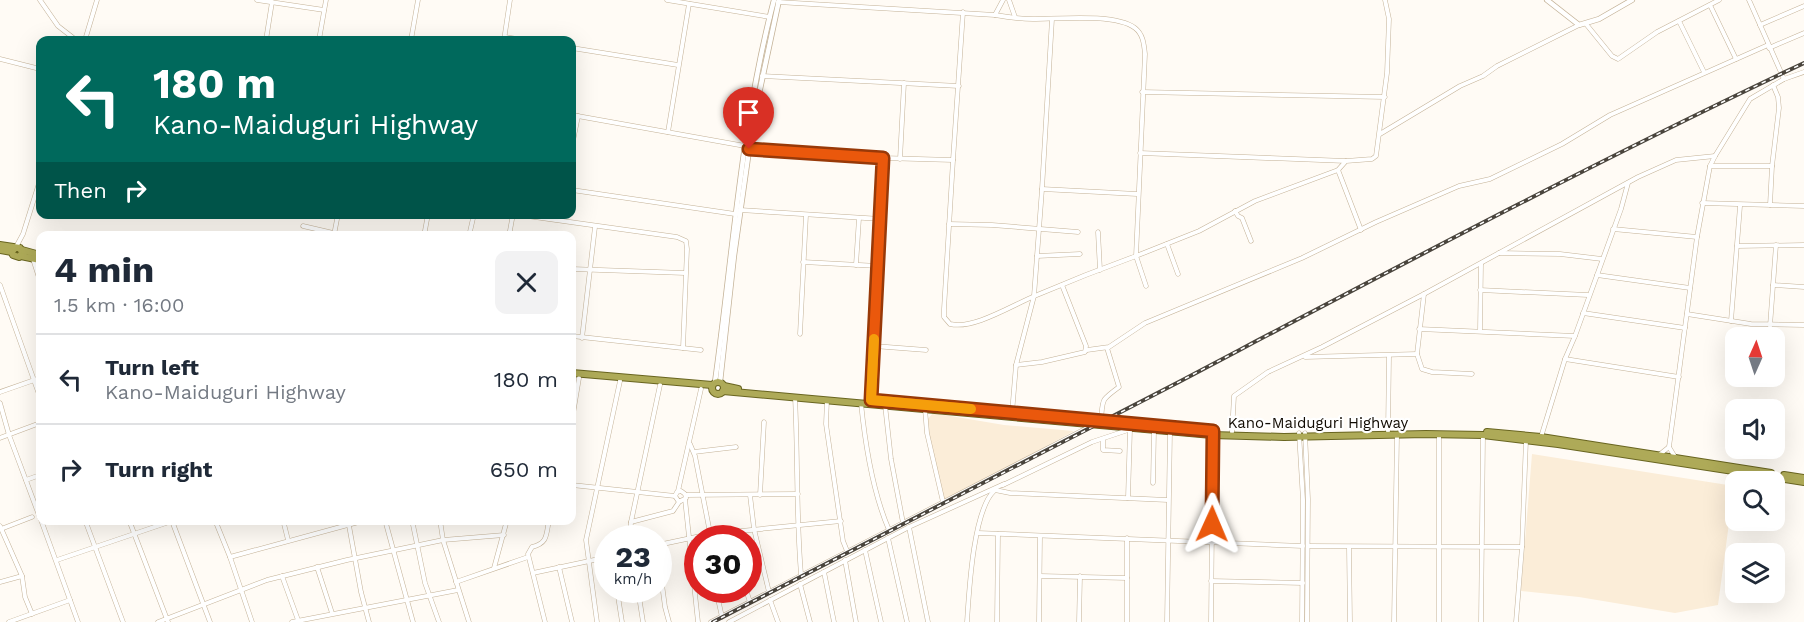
<!DOCTYPE html>
<html lang="en">
<head>
<meta charset="utf-8">
<style>
  body { margin:0; font-family:"Work Sans",sans-serif; background:#f2f2f3; color:#1f2937; height:100vh; display:flex; flex-direction:column; font-size:22px; white-space:nowrap }
  * { box-sizing:border-box; margin:0 }
  p { font-size:20px; color:#747a83 }
  .icon { flex:none; width:33px; height:33px; fill:none; stroke:currentColor; stroke-width:2; stroke-linecap:round; stroke-linejoin:round }
  .map { position:relative; flex:1; overflow:hidden }
  .sheet { position:absolute; left:36px; top:231px; width:540px; height:294px; display:flex; flex-direction:column; background:#fff; border-radius:12px; box-shadow:0 6px 24px #0002 }
  .sheet>* { flex:none }
  .top-card { position:absolute; left:36px; top:36px; width:540px; height:183px; border-radius:12px; box-shadow:0 6px 24px #0002; background:#00695c; color:#fff; overflow:hidden }
  .needle { width:39px; rotate:3deg }
  .buttons { position:absolute; left:1725px; top:327px; display:grid; gap:12px }
  .buttons a { display:grid; place-items:center; width:60px; height:60px; border-radius:12px; background:#fff; box-shadow:0 6px 24px #0002; font-size:30px }
  .speed { position:absolute; left:594px; top:525px; display:flex; gap:12px; font-size:30px; font-weight:700; text-align:center }
  .speed>* { display:grid; place-content:center; width:78px; height:78px; border-radius:50%; background:#fff; box-shadow:0 6px 24px #0002; line-height:1 }
  .speed small { font-size:15px; font-weight:400 }
  .speed .limit { border:9px solid #d22; background:#fff; color:#111 }
  .pin { position:absolute; display:grid; place-items:center; width:51px; height:51px; color:#fff; margin:-62px -26px; border-radius:50% 50% 50% 0; rotate:-45deg; box-shadow:0 0 6px #0007 }
  .pin .icon { rotate:45deg }
  .me { position:absolute; width:66px; margin:-33px; rotate:1deg; stroke-linejoin:round; filter:drop-shadow(0 0 4px #0008) }
  .turn { display:flex; align-items:center; gap:21px; height:126px; padding:0 18px; font-size:27px }
  .turn .icon { width:78px; height:78px; stroke-width:2.5 }
  .turn b { display:block; font-size:42px; line-height:51px }
  .then { display:flex; align-items:center; height:57px; padding:0 18px; background:#0003; gap:12px; font-size:22px }
  .round { display:grid; place-items:center; flex:none; width:63px; height:63px; border-radius:12px; background:#f2f2f3 }
  .overview { display:flex; align-items:center; justify-content:space-between; height:102px; padding:0 18px }
  h1 { font-size:36px; font-weight:700; line-height:45px }
  ul { padding:0; list-style:none }
  li { display:flex; align-items:center; gap:18px; height:90px; padding:0 18px; border-top:2px solid #e0e1e3 }
  li div { flex:1 }
  li b { display:block; font-size:22px }
  li em { font-style:normal }
  .map>svg:first-child { display:block }
</style>
</head>
<body>
<div class="map">
<svg width="1804" height="622" viewBox="0 0 1804 622">
  <rect width="100%" height="100%" fill="#fffbf5"/>
  <g fill="#fbedd8">
    <polygon points="933,413 1004,425 1074,431 943,502 926,421"/>
    <polygon points="1532,454 1734,486 1718,605 1675,613 1579,597 1521,591"/>
  </g>
  <g fill="none" stroke-linecap="round" stroke-linejoin="round">
    <g stroke="#c4b297" stroke-width="5">
      <g id="minor">
        <polyline points="40,0 58,26 76,40"/>
        <polyline points="257,0 324,10"/>
        <polyline points="667,0 770,17"/>
        <polyline points="1009,0 1015,17"/>
        <polyline points="1749,0 1784,79"/>
        <polyline points="778,2 995,15 1003,0"/>
        <polyline points="1710,5 1736,59"/>
        <path d="M995,15c12,2 25,4 38,4 24,0 82,-6 102,9 8,6 9,16 10,26l-9,202 63,-25 56,-30 83,-31 8,-9 26,-2 4,-3 11,-83 2,-54 -4,-19"/>
        <polyline points="1679,21 1704,72"/>
        <polyline points="1586,24 1612,56 1618,59 1657,32 1719,0"/>
        <polyline points="1760,25 1804,6"/>
        <polyline points="505,37 524,40"/>
        <polyline points="85,40 97,0"/>
        <polyline points="266,40 272,2"/>
        <polyline points="319,40 326,0"/>
        <polyline points="411,40 418,0"/>
        <polyline points="504,40 510,0"/>
        <polyline points="572,48 678,65"/>
        <polyline points="1769,48 1804,33"/>
        <polyline points="0,59 40,69"/>
        <polyline points="762,76 959,86"/>
        <polyline points="1142,92 1385,97"/>
        <polyline points="572,115 745,146"/>
        <polyline points="668,132 689,4"/>
        <polyline points="1380,134 1460,86 1483,76 1497,66 1579,25"/>
        <polyline points="572,146 578,116"/>
        <polyline points="749,149 883,158"/>
        <polyline points="1140,153 1346,161"/>
        <polyline points="900,159 904,83"/>
        <path d="M953,160l-9,149v8l6,7c24,6 64,-20 87,-29 33,-14 66,-27 99,-39l10,30"/>
        <polyline points="1710,166 1772,166"/>
        <polyline points="1338,170 1361,230"/>
        <polyline points="1042,189 1137,194"/>
        <polyline points="572,190 735,214"/>
        <polyline points="1702,203 1804,206"/>
        <polyline points="1770,205 1772,166 1779,108 1778,97 1773,85"/>
        <polyline points="740,210 881,219 883,158 953,160 963,12"/>
        <polyline points="1235,211 1238,216 1242,218 1251,241"/>
        <polyline points="281,214 289,216 290,214"/>
        <polyline points="513,214 677,237 686,241 687,249 683,348"/>
        <polyline points="949,224 992,225 1078,232"/>
        <polyline points="303,226 346,236"/>
        <polyline points="1613,229 1697,237"/>
        <polyline points="1098,232 1100,270"/>
        <polyline points="334,235 338,214"/>
        <polyline points="424,236 428,214"/>
        <polyline points="469,236 474,214"/>
        <polyline points="509,236 513,214"/>
        <polyline points="1167,244 1178,274"/>
        <polyline points="1737,246 1804,245"/>
        <polyline points="16,247 23,234 40,180"/>
        <polyline points="1499,253 1560,254 1602,259"/>
        <polyline points="1037,256 1080,254"/>
        <polyline points="33,259 40,281"/>
        <polyline points="803,262 878,266"/>
        <polyline points="856,265 859,218"/>
        <polyline points="572,269 685,273"/>
        <polyline points="1597,275 1690,288"/>
        <polyline points="0,285 40,397"/>
        <polyline points="1773,285 1804,287"/>
        <polyline points="1480,290 1588,295"/>
        <polyline points="1424,294 1417,354 1422,369 1432,372 1472,374"/>
        <polyline points="1583,313 1685,328"/>
        <polyline points="1687,314 1751,324 1804,325"/>
        <polyline points="1731,321 1740,206"/>
        <polyline points="1770,326 1776,245"/>
        <polyline points="1419,329 1575,336"/>
        <polyline points="1480,331 1481,264"/>
        <polyline points="800,334 806,215"/>
        <polyline points="572,336 701,350"/>
        <polyline points="582,338 595,227"/>
        <polyline points="874,346 926,350"/>
        <polyline points="1087,350 1109,347 1145,323 1302,258 1376,222 1459,186 1490,179 1562,144 1610,115 1768,45"/>
        <polyline points="1305,357 1417,354"/>
        <polyline points="1565,359 1679,377"/>
        <polyline points="1016,365 1042,362 1085,352 1086,346 1062,285"/>
        <polyline points="0,392 40,378"/>
        <path d="M795,397c3,59 1,118 6,177"/>
        <polyline points="827,400 826,424 843,541 847,551"/>
        <polyline points="871,400 881,219"/>
        <polyline points="0,403 9,435 40,518"/>
        <path d="M861,403c4,40 12,90 28,127"/>
        <polyline points="885,405 891,459 903,523"/>
        <polyline points="925,409 927,433 943,502"/>
        <polyline points="1012,413 1016,365 1034,296 1042,189 1052,19"/>
        <polyline points="572,420 579,378"/>
        <path d="M1101,421c2,-22 -1,-20 18,-34l-12,-39"/>
        <polyline points="1388,431 1389,356"/>
        <polyline points="1232,432 1234,396 1268,372 1322,347 1424,294 1638,177 1676,160 1715,156"/>
        <polyline points="1299,433 1303,500 1302,622"/>
        <polyline points="1305,433 1308,499 1307,622"/>
        <polyline points="1439,435 1439,622"/>
        <polyline points="1541,437 1565,359 1575,336 1621,209 1628,183"/>
        <polyline points="0,438 40,423"/>
        <polyline points="1103,439 1103,450 1120,451"/>
        <polyline points="690,444 695,456 711,538"/>
        <polyline points="694,452 736,447"/>
        <polyline points="1659,455 1669,447"/>
        <polyline points="1675,457 1669,447 1697,237 1710,166 1715,156 1750,99 1784,79 1804,72"/>
        <polyline points="26,480 40,475"/>
        <polyline points="1745,482 1745,473"/>
        <polyline points="1153,483 1154,430"/>
        <polyline points="572,485 675,496"/>
        <polyline points="1003,485 1092,442 1131,429"/>
        <polyline points="995,490 1010,493 1168,500"/>
        <polyline points="678,491 701,389"/>
        <polyline points="686,495 798,494"/>
        <polyline points="750,495 754,529 769,592"/>
        <polyline points="760,495 764,422"/>
        <polyline points="1128,498 1130,429"/>
        <polyline points="685,499 698,622"/>
        <polyline points="41,520 78,622"/>
        <polyline points="85,520 123,622"/>
        <polyline points="129,520 168,622"/>
        <polyline points="215,520 230,557 252,622"/>
        <polyline points="283,520 288,540"/>
        <polyline points="348,520 361,592 369,622"/>
        <polyline points="385,520 413,622"/>
        <polyline points="412,520 425,583 439,622"/>
        <polyline points="440,520 443,540 469,622"/>
        <polyline points="172,521 210,622"/>
        <polyline points="631,522 673,511 679,502 686,498 685,494 681,491 677,492 675,496 679,502"/>
        <polyline points="0,526 22,576 25,597 32,614"/>
        <polyline points="909,527 928,622"/>
        <polyline points="1,529 32,517"/>
        <polyline points="734,532 735,538"/>
        <polyline points="978,533 1303,546"/>
        <polyline points="630,538 631,522 660,385"/>
        <polyline points="888,538 907,622"/>
        <polyline points="658,545 710,534 841,521"/>
        <polyline points="1308,546 1522,547"/>
        <polyline points="1349,547 1350,622"/>
        <polyline points="865,550 881,622"/>
        <polyline points="658,554 665,607 669,622"/>
        <polyline points="230,557 366,520"/>
        <polyline points="57,560 175,520"/>
        <polyline points="845,560 856,622"/>
        <polyline points="317,567 332,613"/>
        <polyline points="559,567 572,622"/>
        <polyline points="494,568 507,520"/>
        <polyline points="824,572 834,622"/>
        <polyline points="533,573 608,557"/>
        <polyline points="282,576 298,620"/>
        <polyline points="1040,576 1127,578"/>
        <polyline points="1211,581 1303,583"/>
        <polyline points="0,582 22,576"/>
        <polyline points="456,582 528,557"/>
        <polyline points="800,584 810,622"/>
        <polyline points="617,590 622,622"/>
        <polyline points="638,590 643,622"/>
        <polyline points="716,590 722,617"/>
        <polyline points="746,590 750,602"/>
        <polyline points="770,600 778,622"/>
        <polyline points="9,622 70,600"/>
        <polyline points="158,622 267,580 347,560 443,540 504,535"/>
        <polyline points="292,622 458,590"/>
        <path d="M545,622l-17,-68 4,-7c16,-4 14,-12 17,-27"/>
        <polyline points="597,622 586,540 620,381"/>
        <polyline points="711,622 1091,426"/>
        <polyline points="729,622 909,527 1004,484"/>
        <path d="M967,622c2,-30 6,-111 27,-131"/>
        <polyline points="997,622 998,534"/>
        <polyline points="1039,622 1040,536"/>
        <polyline points="1079,622 1080,576"/>
        <polyline points="1127,622 1127,538"/>
        <polyline points="1167,622 1170,431"/>
        <polyline points="1211,622 1213,431"/>
        <polyline points="1394,622 1397,435"/>
        <polyline points="1481,622 1483,435"/>
        <polyline points="1516,622 1522,547 1526,440"/>
      </g>
    </g>
    <g stroke="#c4b297" stroke-width="6">
      <g id="tertiary">
        <polyline points="1547,0 1579,25 1599,19 1632,0"/>
        <path d="M715,382c18,-128 26,-257 59,-382"/>
        <polyline points="720,382 734,256 753,122 779,0"/>
      </g>
    </g>
    <g stroke="#696520" stroke-width="8">
      <g id="trunk">
        <polyline points="0,245 20,248 22,253 19,257 13,255 12,252 15,248"/>
        <polyline points="0,250 12,252"/>
        <polyline points="22,250 40,255"/>
        <polyline points="21,256 40,260"/>
        <polyline points="572,373 712,385"/>
        <circle cx="718" cy="388" r="6"/>
        <polyline points="724,386 738,389"/>
        <polyline points="723,391 1212,435 1284,437 1426,434 1483,435 1558,444 1804,482"/>
        <polyline points="1086,419 1171,426"/>
        <polyline points="1487,432 1541,437 1771,473"/>
        <polyline points="1784,475 1804,478"/>
      </g>
    </g>
    <use href="#minor" stroke="#fff" stroke-width="4"/>
    <use href="#tertiary" stroke="#fff" stroke-width="4.5"/>
    <use href="#trunk" stroke="#aeaa58" stroke-width="6"/>
    <g stroke="#4a453d" stroke-width="4">
      <path id="rail" d="M713,622c153,-79 307,-157 460,-237 209,-110 417,-221 631,-322"/>
    </g>
    <use href="#rail" stroke="#fff" stroke-width="1.5" stroke-dasharray="4.5" stroke-linecap="butt"/>
  </g>
  <g fill="none" stroke-linecap="round" stroke-linejoin="round">
    <g stroke="#983908" stroke-width="15">
      <polyline id="route" points="749,149 883,158 871,400 1213,431 1212,524"/>
    </g>
    <use href="#route" stroke="#ea580c" stroke-width="10"/>
    <polyline stroke="#f59e0b" stroke-width="10" points="874,339 871,400 971,409"/>
  </g>
  <g text-anchor="middle" stroke-width="4.5" stroke-linejoin="round" paint-order="stroke">
    <g font-size="15" fill="#110b03" stroke="#fff">
      <text x="1318" y="428">Kano-Maiduguri Highway</text>
    </g>
  </g>
</svg>
<div class="buttons">
<a><svg class="needle" viewBox="-14 -14 28 28"><path d="M0-13l5 13h-10z" fill="#e53935"/><path d="M0 13l5-13h-10z" fill="#747a83"/></svg></a>
<a><svg class="icon" aria-label="sound" viewBox="0 0 24 24"><path d="M4 9h4l5-4v14l-5-4H4zM17 9q2 3 0 6"/></svg></a>
<a><svg class="icon" aria-label="search" viewBox="0 0 24 24"><circle cx="10" cy="10" r="6"/><path d="M15 15l6 6"/></svg></a>
<a><svg class="icon" aria-label="layers" viewBox="0 0 24 24"><path d="M12 4l9 5-9 5-9-5zM3 14l9 5 9-5"/></svg></a>
</div>
<div class="speed"><div>23<small>km/h</small></div><div class="limit">30</div></div>
<div class="pin" style="left:749px;top:149px;background:#d93025"><svg class="icon" aria-label="arrive" viewBox="0 0 24 24"><path d="M6 21V4h12l-3 4 3 4H6"/></svg></div>
<svg class="me" style="left:1212px;top:524px" viewBox="-20 -20 40 40"><path d="M0-17L14 15 0 8-14 15z" fill="#ea580c" stroke="#fff" stroke-width="4"/></svg>
<div class="top-card">
<div class="turn"><svg class="icon" aria-label="left" viewBox="0 0 24 24"><path d="M17 20v-9H6M10 6l-5 5 5 5"/></svg><div><b>180 m</b>Kano-Maiduguri Highway</div></div>
<div class="then">Then<svg class="icon" aria-label="right" viewBox="0 0 24 24"><path d="M7 20v-9h11M14 6l5 5-5 5"/></svg></div>
</div>
<section class="sheet">
<div class="overview"><div><h1>4 min</h1><p>1.5 km · 16:00</p></div><a class="round"><svg class="icon" aria-label="close" viewBox="0 0 24 24"><path d="M6 6l12 12M18 6L6 18"/></svg></a></div>
<ul>
<li><svg class="icon" aria-label="left" viewBox="0 0 24 24"><path d="M17 20v-9H6M10 6l-5 5 5 5"/></svg><div><b>Turn left</b><p>Kano-Maiduguri Highway</p></div><em>180 m</em></li>
<li><svg class="icon" aria-label="right" viewBox="0 0 24 24"><path d="M7 20v-9h11M14 6l5 5-5 5"/></svg><div><b>Turn right</b></div><em>650 m</em></li>
</ul>
</section>
</div>
</body>
</html>
